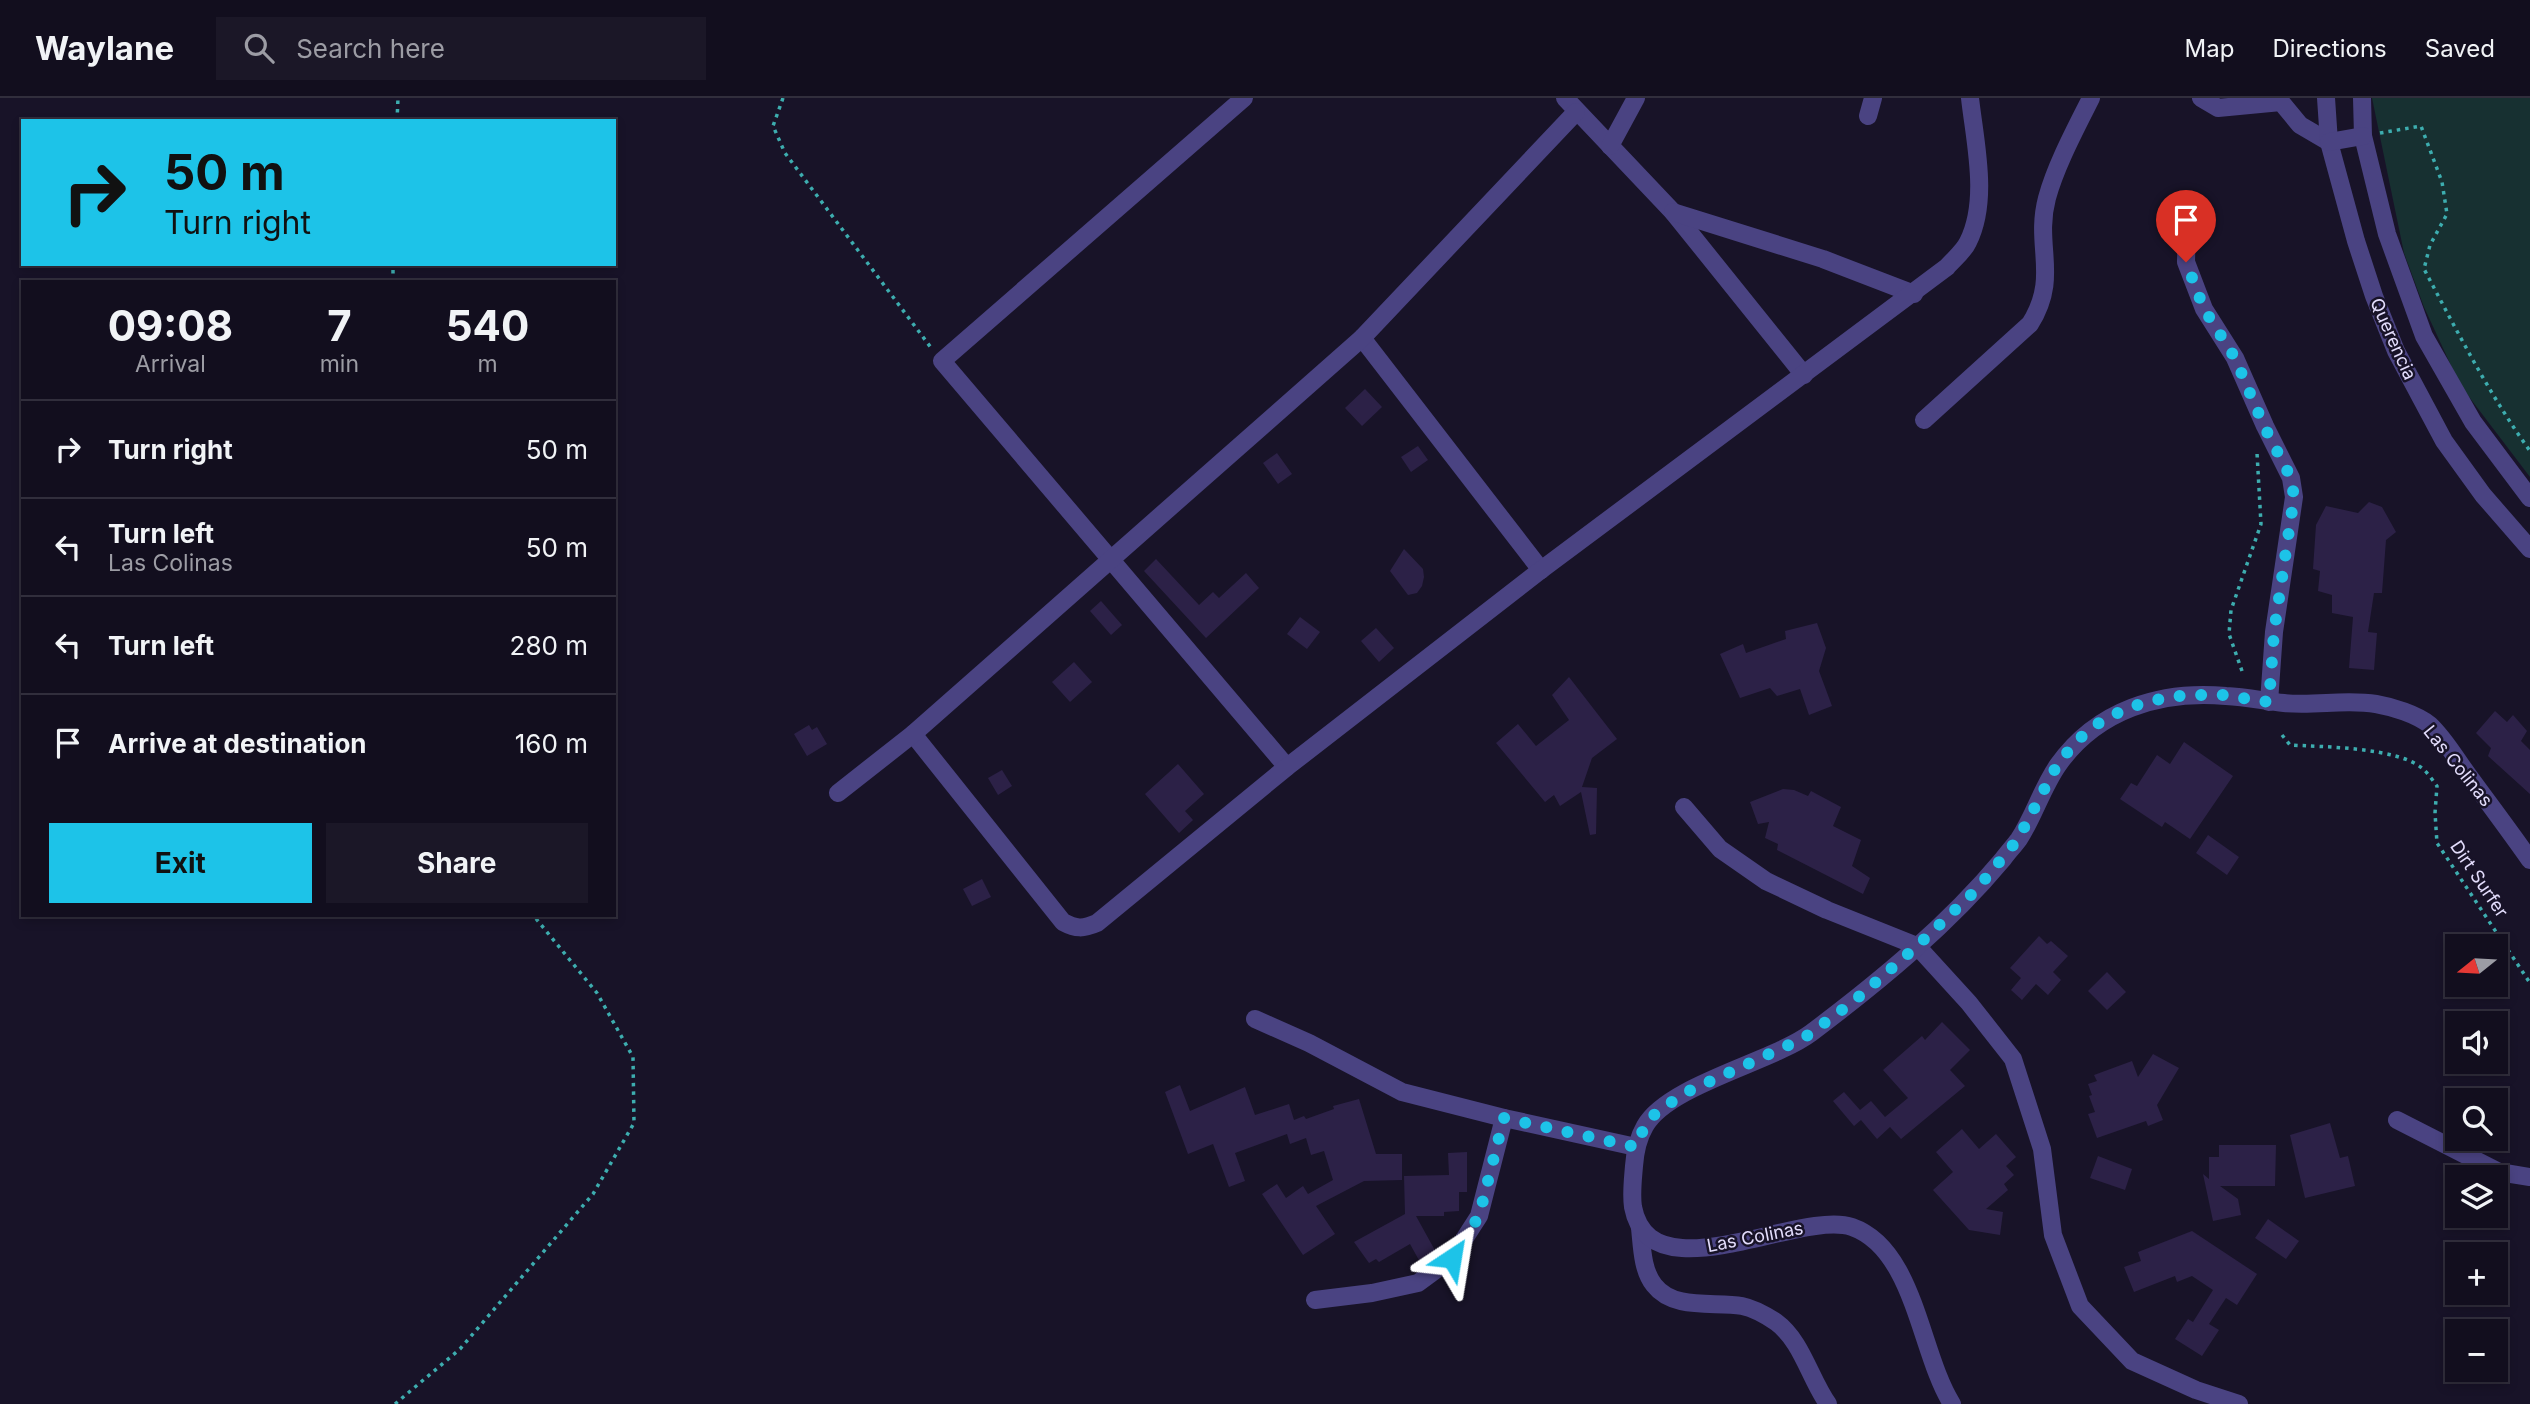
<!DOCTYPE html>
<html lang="en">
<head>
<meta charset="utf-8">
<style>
  body { margin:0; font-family:Inter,sans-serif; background:#1b1727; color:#f1f3f6; height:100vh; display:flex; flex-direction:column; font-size:26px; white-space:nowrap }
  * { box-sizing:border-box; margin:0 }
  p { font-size:23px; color:#9c9ca4 }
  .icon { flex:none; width:38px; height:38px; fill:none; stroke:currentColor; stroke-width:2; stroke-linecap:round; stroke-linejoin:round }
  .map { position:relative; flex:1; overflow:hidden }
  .side { position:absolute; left:21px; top:182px; width:595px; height:637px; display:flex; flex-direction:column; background:#120e1e; border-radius:0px; box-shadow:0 4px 10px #0003,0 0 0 2px #312e3c }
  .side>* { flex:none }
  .guide { position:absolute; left:21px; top:21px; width:595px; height:147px; border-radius:0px; box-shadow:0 4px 10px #0003,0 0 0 2px #312e3c; background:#1dc3e8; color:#111; overflow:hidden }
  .needle { width:46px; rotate:252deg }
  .buttons { position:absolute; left:2445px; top:836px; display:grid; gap:14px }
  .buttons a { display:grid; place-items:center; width:63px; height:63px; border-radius:0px; background:#120e1e; box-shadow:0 4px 10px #0003,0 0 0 2px #312e3c; font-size:35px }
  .pin { position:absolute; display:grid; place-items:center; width:60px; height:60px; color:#fff; margin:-72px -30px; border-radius:50% 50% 50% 0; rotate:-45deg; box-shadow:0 0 7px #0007 }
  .pin .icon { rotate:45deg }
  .me { position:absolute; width:77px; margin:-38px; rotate:33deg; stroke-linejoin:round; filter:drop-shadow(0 0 5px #0008) }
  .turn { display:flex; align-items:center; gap:24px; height:147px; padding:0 28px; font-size:32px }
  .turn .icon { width:91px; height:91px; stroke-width:2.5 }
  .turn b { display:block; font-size:49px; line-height:60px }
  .eta { display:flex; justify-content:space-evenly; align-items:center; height:119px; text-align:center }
  .eta b { font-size:42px; font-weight:700; line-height:49px }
  .action { display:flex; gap:14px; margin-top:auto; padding:14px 28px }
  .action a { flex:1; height:80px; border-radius:0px; background:#1dc3e8; color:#111; font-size:28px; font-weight:700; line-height:80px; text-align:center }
  .action a+a { background:#1b1727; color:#f1f3f6 }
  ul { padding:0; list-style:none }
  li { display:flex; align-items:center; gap:21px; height:98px; padding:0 28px; border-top:2px solid #312e3c }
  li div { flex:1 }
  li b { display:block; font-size:26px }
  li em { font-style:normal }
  header { display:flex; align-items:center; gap:42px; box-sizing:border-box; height:98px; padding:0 35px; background:#120e1e; border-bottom:2px solid #312e3c }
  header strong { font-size:33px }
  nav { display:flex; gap:38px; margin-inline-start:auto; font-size:24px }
  .search { width:490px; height:63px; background:#1b1727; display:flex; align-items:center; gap:18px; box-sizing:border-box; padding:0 24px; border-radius:0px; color:#9c9ca4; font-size:26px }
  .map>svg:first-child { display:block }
</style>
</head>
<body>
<header>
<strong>Waylane</strong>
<div class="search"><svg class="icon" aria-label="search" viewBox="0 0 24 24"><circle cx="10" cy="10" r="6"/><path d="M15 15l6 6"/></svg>Search here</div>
<nav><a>Map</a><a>Directions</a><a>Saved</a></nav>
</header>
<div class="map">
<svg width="2530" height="1306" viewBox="0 0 2530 1306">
  <rect width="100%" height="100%" fill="#181328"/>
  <polygon fill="#173031" points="2372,0 2530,0 2530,379 2460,287 2424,209 2404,155"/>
  <g fill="#2c2147">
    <polygon points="1365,291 1382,309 1362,328 1345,310"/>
    <polygon points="1418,348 1428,362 1411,374 1401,359"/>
    <polygon points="1277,355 1292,376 1278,386 1263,365"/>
    <polygon points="2369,404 2382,409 2396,434 2386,442 2382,495 2374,495 2368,534 2377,535 2374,572 2349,570 2353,519 2332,515 2332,497 2318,493 2320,473 2313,471 2316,427 2326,408 2358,415"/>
    <polygon points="1404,451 1423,471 1424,479 1422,488 1417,495 1408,497 1390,473"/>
    <polygon points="1156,461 1199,507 1213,494 1219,500 1246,475 1259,490 1206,540 1144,473"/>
    <polygon points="1101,503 1122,527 1111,537 1090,513"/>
    <polygon points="1300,519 1320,534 1307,551 1287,536"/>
    <polygon points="1817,525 1826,550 1819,573 1832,608 1809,617 1800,591 1777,598 1770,590 1740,600 1720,556 1743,546 1746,555 1786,541 1785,533"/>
    <polygon points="1376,530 1394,550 1379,564 1361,543"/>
    <polygon points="1074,564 1092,584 1070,604 1052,584"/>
    <polygon points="1569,579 1617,641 1592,660 1582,689 1597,690 1596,736 1590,737 1581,694 1560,708 1554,697 1545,704 1496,645 1518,626 1536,648 1569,622 1552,597"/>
    <polygon points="2495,613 2507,624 2513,617 2527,633 2521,643 2530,652 2530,696 2488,658 2491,650 2476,635"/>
    <polygon points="809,627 812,632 817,629 827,646 807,658 794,636"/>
    <polygon points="2184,644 2233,678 2190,741 2165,724 2162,729 2120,701 2131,685 2137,688 2157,657 2170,666"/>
    <polygon points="1178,666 1204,696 1185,713 1193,722 1179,735 1145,696"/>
    <polygon points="1002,672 1012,688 998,697 988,680"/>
    <polygon points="1783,691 1794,692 1808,698 1811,693 1841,709 1833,728 1861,742 1852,768 1870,780 1863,796 1777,752 1778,746 1765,740 1769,724 1758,726 1750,704"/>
    <polygon points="2208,737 2239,759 2227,777 2196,755"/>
    <polygon points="982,781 991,799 972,808 963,791"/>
    <polygon points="2039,838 2047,846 2051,843 2068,858 2053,874 2061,882 2048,897 2036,886 2022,902 2011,892 2021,880 2010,870"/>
    <polygon points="2107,874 2126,894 2107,912 2088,893"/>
    <polygon points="1942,924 1970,952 1950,972 1965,988 1901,1041 1890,1029 1877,1041 1861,1022 1854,1028 1833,1003 1844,994 1860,1012 1871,1003 1885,1019 1908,1000 1883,972 1922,938 1925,942"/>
    <polygon points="2153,956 2179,970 2157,1007 2163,1022 2148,1028 2146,1023 2097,1040 2088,1016 2095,1014 2089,998 2092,997 2088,986 2097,983 2094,977 2132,963 2138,979"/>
    <polygon points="1180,987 1190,1013 1245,989 1255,1017 1289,1006 1294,1022 1304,1018 1306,1021 1334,1011 1333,1008 1359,1001 1376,1056 1402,1056 1402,1082 1364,1083 1316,1108 1335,1136 1303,1157 1262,1096 1277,1086 1286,1100 1303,1088 1308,1096 1333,1082 1324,1053 1311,1057 1306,1040 1290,1046 1287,1036 1235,1055 1245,1083 1229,1089 1213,1046 1188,1056 1165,994"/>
    <polygon points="2330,1025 2340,1060 2348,1058 2355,1088 2305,1100 2290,1037"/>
    <polygon points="1962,1031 1979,1051 1996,1036 2016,1059 2006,1068 2014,1077 2004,1086 2008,1092 1986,1111 2003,1114 2000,1137 1969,1132 1933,1092 1953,1074 1936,1054"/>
    <polygon points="2219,1047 2276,1047 2275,1088 2220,1088 2238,1101 2241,1117 2213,1123 2203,1076 2209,1081 2209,1059 2219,1059"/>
    <polygon points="1467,1054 1467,1094 1459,1094 1459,1113 1444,1114 1444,1118 1416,1118 1437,1156 1420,1164 1410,1146 1379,1164 1376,1161 1369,1165 1354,1144 1405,1116 1404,1078 1449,1077 1448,1055"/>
    <polygon points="2098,1058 2132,1071 2125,1092 2090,1080"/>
    <polygon points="2268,1121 2299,1143 2286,1161 2255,1140"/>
    <polygon points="2192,1133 2257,1176 2237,1207 2226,1200 2209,1226 2219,1232 2202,1258 2175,1241 2188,1221 2193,1224 2213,1192 2192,1178 2177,1184 2175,1178 2134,1194 2124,1169 2141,1163 2138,1154"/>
  </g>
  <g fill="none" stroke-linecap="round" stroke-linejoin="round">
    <g stroke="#3dadaf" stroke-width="3.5" stroke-dasharray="3.5 5" stroke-linecap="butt">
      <polyline points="783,0 773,28 785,55 932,251"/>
      <polyline points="397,23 398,0"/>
      <path d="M2380,35l41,-7 21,56 5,32 -17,31 -6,24c33,62 65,125 106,182"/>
      <polyline points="393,184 393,166"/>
      <polyline points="2242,573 2229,536 2231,512 2261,426 2257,355"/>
      <path d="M2282,637l8,10c34,2 108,2 133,24 5,4 10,12 14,17l-2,27 2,30 93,140"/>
      <polyline points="395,1306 460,1251 593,1096 634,1025 633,959 597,895 533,817"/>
    </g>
    <g stroke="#4a4382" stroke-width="18">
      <polyline points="1244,0 942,263 1287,669"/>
      <polyline points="1565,0 1673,114 1804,277"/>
      <polyline points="2201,0 2218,10 2281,4 2300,27 2329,44"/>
      <polyline points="2326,0 2329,44 2356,143 2374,198 2396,253 2444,343 2483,397 2530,451"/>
      <polyline points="2362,0 2363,38 2387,136 2424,238 2473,324 2530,400"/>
      <polyline points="1868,18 1873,0"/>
      <polyline points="2329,44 2363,38"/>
      <polyline points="1610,48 1636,0"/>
      <polyline points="1673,114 1823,161 1914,196"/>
      <polyline points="2187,124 2186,164 2204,211 2235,260 2265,328 2291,380 2294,399 2274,534 2269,604"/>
      <polyline points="1362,240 1541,472"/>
      <path d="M1924,322l106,-96c30,-48 4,-77 17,-126 9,-33 29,-70 44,-100"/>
      <path d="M913,636l150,188c13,7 20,7 34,1l190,-156 254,-197 406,-303c7,-8 17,-16 21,-25 21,-42 7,-99 2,-144"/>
      <polyline points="838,695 913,636 1362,240 1576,14"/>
      <polyline points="1684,709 1720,751 1766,783 1827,812 1917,848 1969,905 2013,961 2042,1051 2053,1137 2080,1208 2132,1263 2196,1292 2239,1306"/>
      <polyline points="1255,921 1309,945 1402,994 1504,1020 1636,1049"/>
      <polyline points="2397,1022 2499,1074 2530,1079"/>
      <path d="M1640,1130c2,18 2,42 14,57 20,26 61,16 88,21 10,2 25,10 34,16 26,19 34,57 52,82"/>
      <polyline points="1315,1202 1372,1195 1418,1185 1452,1160 1479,1118 1504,1020"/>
      <path d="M1952,1306c-32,-50 -37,-155 -100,-177 -53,-18 -202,70 -219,-20 -2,-13 0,-28 1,-41 1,-14 4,-28 11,-40 23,-41 127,-64 166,-93 69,-52 137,-108 192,-174 5,-7 11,-13 16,-20 15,-23 23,-51 39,-74 39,-55 102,-75 168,-69 20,1 39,5 58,7 31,3 62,-4 92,1 17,3 40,10 54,21 14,13 25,32 36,47 21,29 43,58 64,88"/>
    </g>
  </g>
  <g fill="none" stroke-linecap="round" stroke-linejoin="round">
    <polyline stroke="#1dc3e8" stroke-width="12" stroke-dasharray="0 21.6" points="1452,1160 1479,1118 1504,1020 1636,1049 1646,1025 1659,1012 1691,992 1804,940 1854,903 1917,848 1976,792 2018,741 2055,671 2075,644 2099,625 2127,610 2155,602 2185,597 2223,597 2269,604 2274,534 2294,399 2291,380 2264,328 2235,260 2204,211 2186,164"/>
  </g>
  <g text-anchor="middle" stroke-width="5" stroke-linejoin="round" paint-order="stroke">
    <g font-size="18" fill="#e3ddfc" stroke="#181328">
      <text transform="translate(2393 241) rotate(66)" y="6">Querencia</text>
      <text transform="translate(2458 668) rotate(51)" y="6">Las Colinas</text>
      <text transform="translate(2479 781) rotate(56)" y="6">Dirt Surfer</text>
      <text transform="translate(1755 1139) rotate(-11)" y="6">Las Colinas</text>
    </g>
  </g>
</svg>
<div class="buttons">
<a><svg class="needle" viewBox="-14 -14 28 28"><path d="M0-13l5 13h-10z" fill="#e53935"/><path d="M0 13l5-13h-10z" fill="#9c9ca4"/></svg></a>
<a><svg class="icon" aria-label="sound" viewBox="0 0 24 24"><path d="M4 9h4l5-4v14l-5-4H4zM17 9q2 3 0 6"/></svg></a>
<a><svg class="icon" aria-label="search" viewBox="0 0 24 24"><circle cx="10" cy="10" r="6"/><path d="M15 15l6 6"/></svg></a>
<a><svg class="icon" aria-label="layers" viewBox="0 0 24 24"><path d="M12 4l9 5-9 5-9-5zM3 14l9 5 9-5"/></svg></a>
<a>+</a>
<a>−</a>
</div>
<div class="pin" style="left:2186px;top:164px;background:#d93025"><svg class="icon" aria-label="arrive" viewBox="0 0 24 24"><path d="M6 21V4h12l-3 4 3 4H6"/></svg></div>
<svg class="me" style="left:1452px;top:1160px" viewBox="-20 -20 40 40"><path d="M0-17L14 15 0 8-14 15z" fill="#1dc3e8" stroke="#fff" stroke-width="4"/></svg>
<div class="guide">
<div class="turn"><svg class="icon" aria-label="right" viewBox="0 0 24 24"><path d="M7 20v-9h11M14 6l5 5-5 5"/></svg><div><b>50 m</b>Turn right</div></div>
</div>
<section class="side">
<div class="eta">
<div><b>09:08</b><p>Arrival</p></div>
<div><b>7</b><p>min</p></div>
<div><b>540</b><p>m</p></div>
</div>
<ul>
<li><svg class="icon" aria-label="right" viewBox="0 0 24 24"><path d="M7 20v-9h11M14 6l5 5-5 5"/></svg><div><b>Turn right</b></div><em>50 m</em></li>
<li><svg class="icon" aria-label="left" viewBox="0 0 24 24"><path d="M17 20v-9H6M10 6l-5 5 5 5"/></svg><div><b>Turn left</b><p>Las Colinas</p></div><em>50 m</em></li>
<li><svg class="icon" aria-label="left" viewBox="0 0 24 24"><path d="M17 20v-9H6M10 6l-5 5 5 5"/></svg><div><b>Turn left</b></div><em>280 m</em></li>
<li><svg class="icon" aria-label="arrive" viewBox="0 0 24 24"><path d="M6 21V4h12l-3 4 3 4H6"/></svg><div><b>Arrive at destination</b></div><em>160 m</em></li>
</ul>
<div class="action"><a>Exit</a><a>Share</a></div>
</section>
</div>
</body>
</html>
